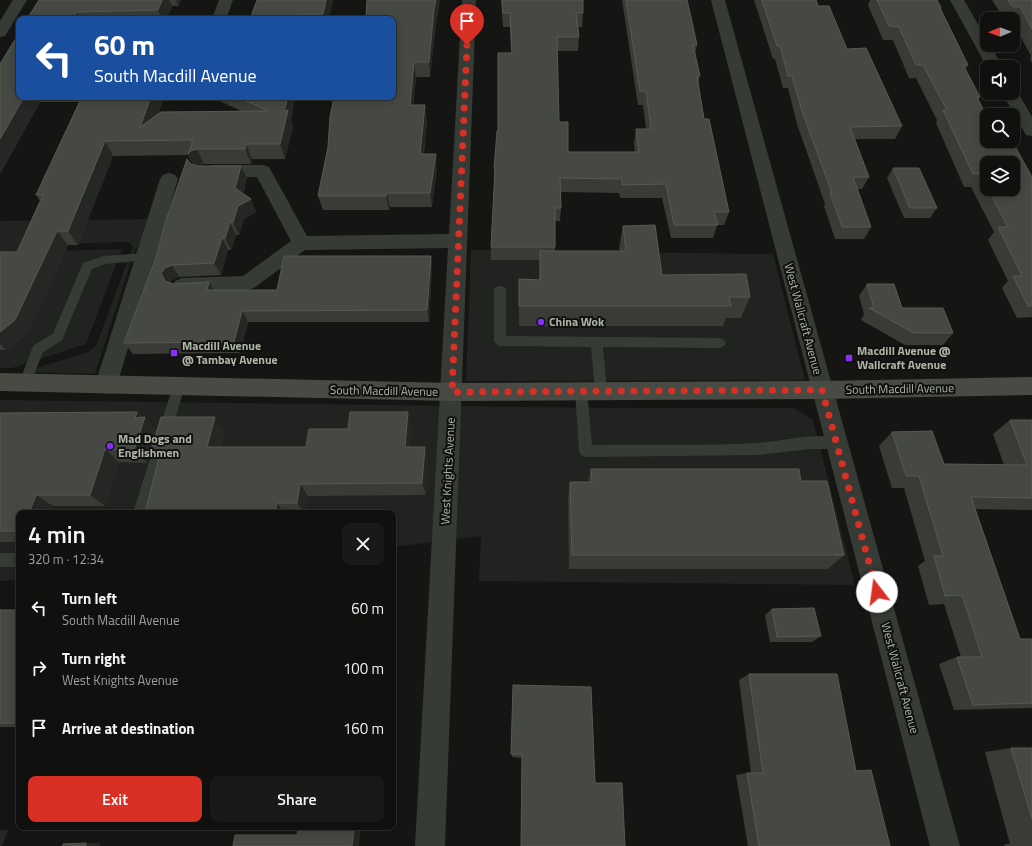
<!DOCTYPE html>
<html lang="en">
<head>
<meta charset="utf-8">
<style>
  body { margin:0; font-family:"Titillium Web",sans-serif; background:#191918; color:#f1f3f6; height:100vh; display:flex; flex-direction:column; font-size:15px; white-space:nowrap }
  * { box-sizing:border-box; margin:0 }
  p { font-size:13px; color:#9c9d9e }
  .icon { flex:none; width:22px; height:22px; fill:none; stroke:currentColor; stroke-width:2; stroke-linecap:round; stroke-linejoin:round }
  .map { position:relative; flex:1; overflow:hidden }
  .sheet { position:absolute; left:16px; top:510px; width:380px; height:320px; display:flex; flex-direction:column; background:#10100f; border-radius:8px; box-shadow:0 2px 10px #0003,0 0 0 1px #30302f }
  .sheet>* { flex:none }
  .top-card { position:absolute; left:16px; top:16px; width:380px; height:84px; border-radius:8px; box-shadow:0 2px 10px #0003,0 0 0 1px #30302f; background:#1a4fa0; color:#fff; overflow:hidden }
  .needle { width:26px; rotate:269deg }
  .buttons { position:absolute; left:980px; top:12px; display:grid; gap:8px }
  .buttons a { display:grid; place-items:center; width:40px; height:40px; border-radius:8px; background:#10100f; box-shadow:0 2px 10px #0003,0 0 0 1px #30302f; font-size:20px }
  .pin { position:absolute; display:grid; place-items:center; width:34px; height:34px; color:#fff; margin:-41px -17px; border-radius:50% 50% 50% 0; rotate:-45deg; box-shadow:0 0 4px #0007 }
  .pin .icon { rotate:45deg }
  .me { position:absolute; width:44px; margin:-22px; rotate:345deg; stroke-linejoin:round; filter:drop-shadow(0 0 3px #0008) }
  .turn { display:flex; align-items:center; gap:14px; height:84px; padding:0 12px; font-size:18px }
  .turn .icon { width:52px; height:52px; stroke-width:2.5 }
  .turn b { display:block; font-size:28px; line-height:34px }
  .round { display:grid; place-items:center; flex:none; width:42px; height:42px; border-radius:8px; background:#191918 }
  .headline { display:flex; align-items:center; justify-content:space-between; height:68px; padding:0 12px }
  h1 { font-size:24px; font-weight:600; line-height:30px }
  .action { display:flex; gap:8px; margin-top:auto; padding:8px 12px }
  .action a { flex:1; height:46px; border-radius:8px; background:#d93025; color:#fff; font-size:16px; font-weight:600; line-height:46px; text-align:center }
  .action a+a { background:#191918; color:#f1f3f6 }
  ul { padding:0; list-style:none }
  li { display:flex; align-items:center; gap:12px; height:60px; padding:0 12px }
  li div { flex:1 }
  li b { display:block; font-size:15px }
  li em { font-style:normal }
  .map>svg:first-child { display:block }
</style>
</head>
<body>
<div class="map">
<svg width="1032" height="846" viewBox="0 0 1032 846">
  <rect width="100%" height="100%" fill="#151614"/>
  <g fill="#212320">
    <polygon points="155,219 145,249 135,249 95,374 24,372 88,352 96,346 133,247 130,243 124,242 60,244 47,252 0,252 0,221"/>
    <polygon points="122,249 86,344 12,368 0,368 0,259 58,251"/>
    <polygon points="471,250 773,254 805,380 466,381"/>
    <polygon points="0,400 613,408 794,408 813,420 855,585 479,581 481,536 393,547 393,513 19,513 19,580 0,581"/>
  </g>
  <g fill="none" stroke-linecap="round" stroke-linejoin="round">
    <g fill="#373b35" fill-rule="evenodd">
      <polygon points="145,253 149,254 151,257 149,260 105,264 92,269 62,340 43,352 29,387 25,388 21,387 19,383 32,349 34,345 53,334 83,263 104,256"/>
      <polygon points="500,286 504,287 506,290 506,336 720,338 724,340 726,343 724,346 720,348 603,347 607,391 605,395 601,396 597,395 595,391 591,347 500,346 496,344 494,341 494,290 496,287"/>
      <polygon points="179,381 183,382 185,386 147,513 133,513 173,386 175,382"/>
      <path d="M581,386l4,1 2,4 5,54c55,-1 110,1 165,-2 23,-1 63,-12 85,-4l2,4 -2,4 -5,2h-27l-52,6 -172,2 -5,-2 -2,-4 -4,-60 2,-4z"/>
      <rect x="0" y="553" width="19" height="14"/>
    </g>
    <g fill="#373b35" fill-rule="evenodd">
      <polygon points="13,0 27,0 5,36 0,37 0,21"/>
      <polygon points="219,0 233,0 226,19 212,19"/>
      <polygon points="462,0 476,0 445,846 415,846 448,248 305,250 254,288 247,290 182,294 175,291 172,286 175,281 182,278 243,276 291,241 257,177 214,177 208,175 205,171 208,167 214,165 263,165 269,167 307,236 449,234"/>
      <polygon points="711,0 725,0 960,846 930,846"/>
      <polygon points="950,0 964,0 987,40 987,45 990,45 1003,67 987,67"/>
      <polygon points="1013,89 1016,89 1032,117 1032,136 1026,135 1002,93 1013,93"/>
      <polygon points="169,173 175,175 178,179 117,385 114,391 106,394 98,391 95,385 160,179 163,175"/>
    </g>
    <polygon fill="#474b43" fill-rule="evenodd" points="0,373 452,383 822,381 1032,377 1032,395 822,399 452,401 0,391"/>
  </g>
  <g fill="#393b37" fill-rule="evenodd">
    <polygon points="39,0 181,0 178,6 172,6 167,19 27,19"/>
    <polygon points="257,0 333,0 329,19 250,19"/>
    <polygon points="367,0 440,0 436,24 430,77 416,77 413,105 427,120 424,154 437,168 432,207 390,207 389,210 323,210 318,196 393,97 366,17"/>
    <polygon points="501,0 583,0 583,13 582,27 578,27 579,37 578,51 557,51 559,122 568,152 635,152 634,143 636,129 646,129 643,105 638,105 622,0 687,0 697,45 695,54 700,76 698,83 704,119 729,212 724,225 717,225 713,238 671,238 662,198 620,198 619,193 560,192 561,208 560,221 555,221 555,251 620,251 619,248 623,226 662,275 750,297 741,318 726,318 723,326 519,326 519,279 539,280 540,260 491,260 491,247 494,183 494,169 498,131 511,53 510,27 503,27"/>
    <polygon points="754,0 816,0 818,6 847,49 902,126 895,139 855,139 869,177 862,189 857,189 871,227 864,239 835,239 824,206 825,204 797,124 788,88 783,88 775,59 773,59"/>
    <path d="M870,0h67l4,8v1l27,56 -2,4 14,28 -2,3 25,48 29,29v140l-15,1 -15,-30 6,-7 -20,-41 6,-8 -23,-45h-7l-28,-64 1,-3 -21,-42h-7l-16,-38h-10l-15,-35zM987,163l26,26h-26z"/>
    <polygon points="992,0 1032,0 1032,63 1030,59 1031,56 1013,22 1013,19 1004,19"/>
    <polygon points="0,64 19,97 164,97 158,114 241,111 211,97 295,97 295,98 291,119 293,126 285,159 252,159 251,164 204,164 198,166 247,178 243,193 251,199 256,212 244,219 239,235 236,235 231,250 228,250 221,275 179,277 172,280 170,283 173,284 209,282 214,290 277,290 431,256 432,268 429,322 248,322 240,353 133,354 124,343 191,164 193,164 188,155 113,156 78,245 68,245 28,333 6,350 0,350 0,252 17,252 40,201 36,195 79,102 40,102 0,174"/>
    <polygon points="893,168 937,208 930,218 904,218 887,178"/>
    <polygon points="867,284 902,308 953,333 943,345 905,345 861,320 864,314 859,296"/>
    <polygon points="137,412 142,417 157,431 225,431 221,447 306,447 348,429 411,426 410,447 425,447 428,460 426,495 308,496 305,513 145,513 159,459 151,450 147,463 119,462 105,506 53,506 19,513 19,542 0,542 0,413"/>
    <polygon points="1010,420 1032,420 1032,510 975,509 1020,639 1032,639 1032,708 954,710 939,664 957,657 961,657 944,604 929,605 918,566 925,561 904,488 892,488 879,446 892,432 944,464 1004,465 993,434"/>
    <polygon points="591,469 801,481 844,555 828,569 569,569 568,499 570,482 588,482"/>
    <polygon points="772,609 821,636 812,642 770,642 765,615"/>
    <rect x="0" y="610" width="19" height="117"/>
    <polygon points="749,674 856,771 890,846 748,846 736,775 747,773 751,773 739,680"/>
    <polygon points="513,685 595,783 522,758 512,757"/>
    <polygon points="1011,748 1032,748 1032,846 1005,846 1004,844 1010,844 985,752"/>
  </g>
  <g fill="#252724">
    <polygon points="162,0 169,0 172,6 167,19 162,19 158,10"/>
    <polygon points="176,0 181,0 178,6"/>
    <polygon points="326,0 333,0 329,19 324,19 323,14"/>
    <polygon points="436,0 440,0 436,24 430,77 429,62 434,9"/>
    <polygon points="77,12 80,19 73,19"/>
    <polygon points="300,14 301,19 298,19"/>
    <polygon points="414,62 416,77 412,120 410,105"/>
    <polygon points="24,97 36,97 40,102 0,174 0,139"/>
    <polygon points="151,97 164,97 148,140 140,127"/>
    <polygon points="288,97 295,97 295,98 291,119 293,126 285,159 280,144 284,111"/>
    <polygon points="425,105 427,120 422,168 420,154"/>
    <polygon points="105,141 113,156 78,245 68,231"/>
    <polygon points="246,144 252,159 251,164 245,149"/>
    <polygon points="197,149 204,164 198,166 195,169 188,154 190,151"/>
    <polygon points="436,154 437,168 432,207 430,193"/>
    <polygon points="241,166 247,178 241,200 235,188"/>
    <polygon points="387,193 390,207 389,210 386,196"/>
    <polygon points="251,199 256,212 244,219 239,235 233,222 238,206"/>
    <polygon points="230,222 236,235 231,250 225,238"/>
    <polygon points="57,231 68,245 28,333 6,350 0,344 0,332"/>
    <polygon points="222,238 228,250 221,275 214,263"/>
    <polygon points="431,256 432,268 429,322 427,310"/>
    <polygon points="172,265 179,277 172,280 169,285 165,281 161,273 165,268"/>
    <polygon points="209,282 216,293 207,290"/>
    <polygon points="242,311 248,322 240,353 234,342"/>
    <polygon points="137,412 144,420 145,417 157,431 147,463 134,450 135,418"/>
    <polygon points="408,412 411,426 409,460 405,447"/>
    <polygon points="215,417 225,431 218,461 207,447"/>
    <polygon points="425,447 428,460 426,495 422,483"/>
    <polygon points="105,449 119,462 105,506 90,495"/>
    <polygon points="300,484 308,496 305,513 304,513 297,503"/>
    <polygon points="36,495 53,506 50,513 29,513"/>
    <polygon points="277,503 284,513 275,513"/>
    <polygon points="19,713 19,723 16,723"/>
    <polygon points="354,827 361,827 359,846 352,846"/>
    <polygon points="0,830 8,830 2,846 0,846"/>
    <rect x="86" y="843" width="14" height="3"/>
  </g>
  <g fill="#454843" stroke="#565a53">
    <polygon points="39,0 162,0 158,10 77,12 73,19 27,19"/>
    <polygon points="257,0 326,0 323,14 300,14 298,19 250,19"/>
    <polygon points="367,0 436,0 434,9 429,62 414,62 410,105 425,105 420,154 436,154 430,193 387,193 386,196 318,196 328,147 330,117 334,97 393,97 393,19 351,19 351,17 366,17"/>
    <polygon points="502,0 583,0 583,13 576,13 579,37 557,37 559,122 568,122 568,152 639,152 636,129 651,129 646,91 640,91 626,0 687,0 691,17 697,45 693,45 700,76 697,76 704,119 709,119 729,212 714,212 718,225 674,225 666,184 622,185 622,179 560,178 561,208 555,208 555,247 491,247 495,169 494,169 497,131 498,131 498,53 512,53 510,13 503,13"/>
    <polygon points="762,0 816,0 818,6 829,6 847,49 866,48 902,126 850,127 869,177 853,177 871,227 842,227 830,193 832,193 802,111 792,76 788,76 780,46 777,46"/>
    <polygon points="877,0 937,0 941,8 940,8 968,65 963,65 980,97 977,97 987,117 987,141 1000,141 1003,148 1016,148 1032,177 1032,306 1028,306 1013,276 1022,276 998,227 1008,227 988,189 1013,189 1013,163 987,163 987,187 980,174 973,174 943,110 947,110 923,65 916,65 899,27 889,26"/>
    <polygon points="1008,0 1032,0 1032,29 1020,7 1013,7"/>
    <polygon points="19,33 19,97 24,97 0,139 0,64"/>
    <polygon points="82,97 151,97 140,127 161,112 268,111 238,97 288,97 284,111 288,110 280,144 246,144 245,149 197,149 190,151 188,154 193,140 105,141 68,231 57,231 15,320 0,332 0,252 17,252 43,195 36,195"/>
    <polygon points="187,159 191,164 198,166 241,166 235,188 251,199 238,206 233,222 230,222 225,238 222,238 214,263 172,265 165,268 161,273 165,281 173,284 209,282 207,290 277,290 284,256 431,256 427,310 242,311 234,342 124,343 154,263 166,220"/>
    <polygon points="893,168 919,168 937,208 910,208"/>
    <polygon points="655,225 662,275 746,274 750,297 729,297 731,306 519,306 519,279 540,280 540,251 626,251 623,226"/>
    <polygon points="867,284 894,284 902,308 943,308 953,333 914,333 869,308 874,308"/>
    <polygon points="137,412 135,418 145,417 134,450 105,449 90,495 36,495 29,513 19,513 19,531 0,531 0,413"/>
    <polygon points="350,412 408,412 405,447 425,447 422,483 300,484 297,503 277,503 275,513 145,513 161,450 151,450 161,417 215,417 207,447 306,447 309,429 348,429"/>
    <polygon points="1010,420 1032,420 1032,498 971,497 1020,639 1032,639 1032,703 973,705 957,657 982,657 962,595 945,596 934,556 943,556 919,476 906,476 892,432 932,431 944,464 1027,465"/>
    <polygon points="591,469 799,469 801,481 827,481 844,555 572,555 570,482 592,482"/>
    <polygon points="814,608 821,636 777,637 772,609"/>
    <polygon points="0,610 19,610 19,662 18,666 19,666 19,713 16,723 0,723"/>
    <polygon points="749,674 837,674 856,771 871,770 890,846 759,846 747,773 763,773"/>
    <polygon points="513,685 591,687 595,783 622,783 625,846 521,846 522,754 511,754"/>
    <polygon points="1011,748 1032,748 1032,819"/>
    <polygon points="298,827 354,827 352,846 233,846 235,835 297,835"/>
    <polygon points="86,843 86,846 63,846 63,844"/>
  </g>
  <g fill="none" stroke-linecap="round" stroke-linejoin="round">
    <polyline stroke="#d93025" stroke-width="7" stroke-dasharray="0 12.6" points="467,45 452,392 822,390 877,592"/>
  </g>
  <g fill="#872ff3" stroke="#10110f" stroke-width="1.5">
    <circle cx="541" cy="322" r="4"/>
    <rect x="170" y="349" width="8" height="8" rx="2"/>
    <rect x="845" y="354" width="8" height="8" rx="2"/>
    <circle cx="110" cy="446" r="4"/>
  </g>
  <g text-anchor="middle" stroke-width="4" stroke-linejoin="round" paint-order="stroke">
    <g font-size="12" fill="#aeb6a6" stroke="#10110f">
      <text transform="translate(803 319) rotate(75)" y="4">West Wallcraft Avenue</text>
      <text transform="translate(900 389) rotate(-1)" y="4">South Macdill Avenue</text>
      <text transform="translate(384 391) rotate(1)" y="4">South Macdill Avenue</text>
      <text transform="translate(448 471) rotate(-87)" y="4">West Knights Avenue</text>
      <text transform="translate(900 678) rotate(75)" y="4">West Wallcraft Avenue</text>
    </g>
    <g font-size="12" font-weight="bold" fill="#aeb6a6" stroke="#10110f" text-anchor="start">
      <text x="549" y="326">China Wok</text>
      <text x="182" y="350">Macdill Avenue<tspan x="182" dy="14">@ Tambay Avenue</tspan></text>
      <text x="857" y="355">Macdill Avenue @<tspan x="857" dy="14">Wallcraft Avenue</tspan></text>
      <text x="118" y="443">Mad Dogs and<tspan x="118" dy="14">Englishmen</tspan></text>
    </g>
  </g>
</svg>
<div class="buttons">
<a><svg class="needle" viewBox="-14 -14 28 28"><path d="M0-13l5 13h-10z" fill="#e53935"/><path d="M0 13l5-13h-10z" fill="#9c9d9e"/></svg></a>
<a><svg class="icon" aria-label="sound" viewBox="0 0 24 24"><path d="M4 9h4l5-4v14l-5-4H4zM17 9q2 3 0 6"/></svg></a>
<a><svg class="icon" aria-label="search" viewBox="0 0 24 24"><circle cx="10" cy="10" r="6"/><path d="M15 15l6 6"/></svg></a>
<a><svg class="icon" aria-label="layers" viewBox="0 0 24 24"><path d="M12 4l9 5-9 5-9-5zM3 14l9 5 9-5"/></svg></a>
</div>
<div class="pin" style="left:467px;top:45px;background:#d93025"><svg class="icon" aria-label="arrive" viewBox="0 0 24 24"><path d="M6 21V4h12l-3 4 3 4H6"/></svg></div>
<svg class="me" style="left:877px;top:592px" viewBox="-20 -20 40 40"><circle r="19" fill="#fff"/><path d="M0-13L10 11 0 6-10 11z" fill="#d93025"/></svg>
<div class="top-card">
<div class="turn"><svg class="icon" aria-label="left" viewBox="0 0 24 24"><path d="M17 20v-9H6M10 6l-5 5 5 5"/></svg><div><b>60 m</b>South Macdill Avenue</div></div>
</div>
<section class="sheet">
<div class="headline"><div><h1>4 min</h1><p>320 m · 12:34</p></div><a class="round"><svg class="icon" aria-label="close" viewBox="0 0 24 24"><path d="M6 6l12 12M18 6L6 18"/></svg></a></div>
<ul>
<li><svg class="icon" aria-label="left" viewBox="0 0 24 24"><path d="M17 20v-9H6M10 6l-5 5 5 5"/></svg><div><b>Turn left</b><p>South Macdill Avenue</p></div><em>60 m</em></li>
<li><svg class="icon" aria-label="right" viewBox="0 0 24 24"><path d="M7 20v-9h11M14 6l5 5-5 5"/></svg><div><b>Turn right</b><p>West Knights Avenue</p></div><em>100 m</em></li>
<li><svg class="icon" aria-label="arrive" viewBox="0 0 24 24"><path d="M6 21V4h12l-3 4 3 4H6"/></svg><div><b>Arrive at destination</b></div><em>160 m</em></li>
</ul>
<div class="action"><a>Exit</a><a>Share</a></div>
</section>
</div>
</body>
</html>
